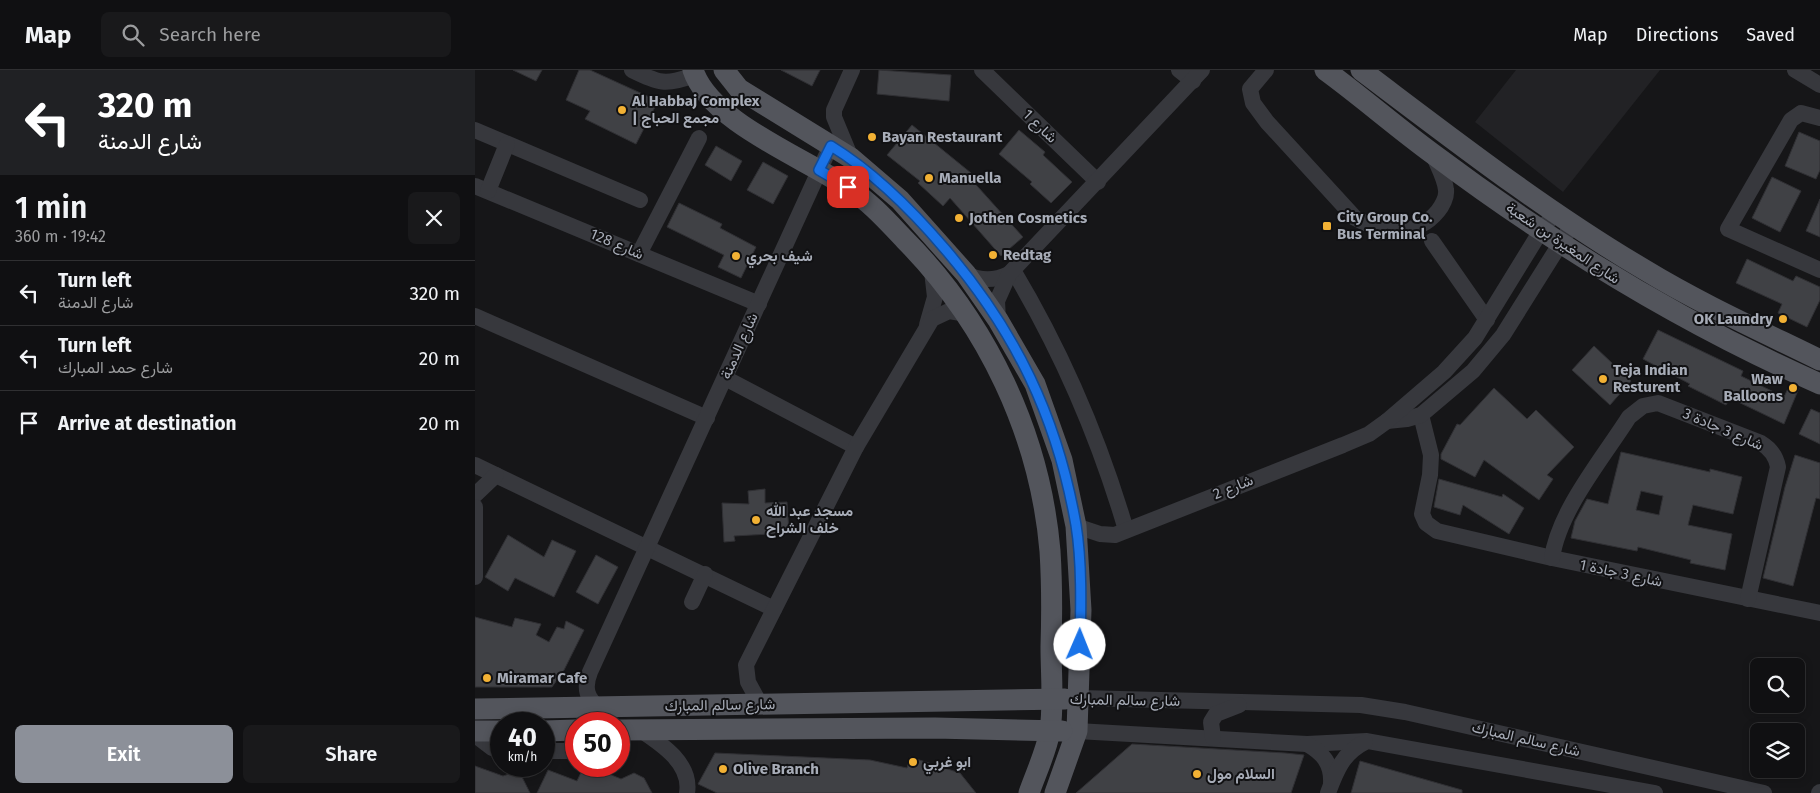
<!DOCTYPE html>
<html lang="en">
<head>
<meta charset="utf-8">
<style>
  body { margin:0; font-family:"Fira Sans",Vazirmatn,sans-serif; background:#19191b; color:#f1f3f6; height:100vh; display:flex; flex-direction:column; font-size:19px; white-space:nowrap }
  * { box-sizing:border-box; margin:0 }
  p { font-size:16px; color:#9c9d9f }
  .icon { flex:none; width:28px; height:28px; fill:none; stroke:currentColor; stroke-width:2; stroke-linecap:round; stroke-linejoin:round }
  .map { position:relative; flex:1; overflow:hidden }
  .details { display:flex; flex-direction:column; background:#101012; width:475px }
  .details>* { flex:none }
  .top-card { background:#202124; color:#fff; overflow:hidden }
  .fabs { position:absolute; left:1275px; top:588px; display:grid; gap:10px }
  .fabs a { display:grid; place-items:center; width:55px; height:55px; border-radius:8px; background:#101012; box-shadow:0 2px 8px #0003,0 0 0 1px #303032; font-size:25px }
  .speed { position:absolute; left:15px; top:642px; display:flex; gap:10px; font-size:25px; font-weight:700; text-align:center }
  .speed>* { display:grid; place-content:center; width:65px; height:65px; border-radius:50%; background:#101012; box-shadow:0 2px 8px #0003,0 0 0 1px #303032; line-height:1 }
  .speed small { font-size:12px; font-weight:400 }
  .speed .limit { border:8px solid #d22; background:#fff; color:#111 }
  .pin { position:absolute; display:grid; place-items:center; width:42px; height:42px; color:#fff; margin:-21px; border-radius:10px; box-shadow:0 2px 8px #0006 }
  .me { position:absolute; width:55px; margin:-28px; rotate:1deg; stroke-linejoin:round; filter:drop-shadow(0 0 4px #0008) }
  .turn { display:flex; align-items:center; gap:18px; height:105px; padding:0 15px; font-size:22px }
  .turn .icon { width:65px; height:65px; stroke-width:2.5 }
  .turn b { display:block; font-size:35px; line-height:42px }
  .round { display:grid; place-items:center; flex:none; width:52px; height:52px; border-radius:8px; background:#19191b }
  .summary { display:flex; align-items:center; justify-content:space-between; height:85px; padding:0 15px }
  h1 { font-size:30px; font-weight:600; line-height:38px }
  .cta { display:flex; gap:10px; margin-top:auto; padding:10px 15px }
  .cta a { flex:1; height:58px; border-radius:8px; background:#8c9099; color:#fff; font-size:20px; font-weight:600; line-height:58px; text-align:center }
  .cta a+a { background:#19191b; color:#f1f3f6 }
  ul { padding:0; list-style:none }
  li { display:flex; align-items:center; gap:15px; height:65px; padding:0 15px; border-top:1px solid #303032 }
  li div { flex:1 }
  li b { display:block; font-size:19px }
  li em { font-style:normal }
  header { display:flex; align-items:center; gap:30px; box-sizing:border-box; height:70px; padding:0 25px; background:#101012; border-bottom:1px solid #303032 }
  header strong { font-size:24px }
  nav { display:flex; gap:28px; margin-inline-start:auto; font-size:18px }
  .search { width:350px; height:45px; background:#19191b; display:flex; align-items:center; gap:12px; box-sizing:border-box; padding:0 18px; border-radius:8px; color:#9c9d9f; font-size:19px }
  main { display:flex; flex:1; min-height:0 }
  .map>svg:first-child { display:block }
</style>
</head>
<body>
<header>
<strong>Map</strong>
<div class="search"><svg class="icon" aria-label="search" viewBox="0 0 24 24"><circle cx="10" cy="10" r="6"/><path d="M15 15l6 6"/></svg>Search here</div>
<nav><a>Map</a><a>Directions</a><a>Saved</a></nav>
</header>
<main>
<section class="details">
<div class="top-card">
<div class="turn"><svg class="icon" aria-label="left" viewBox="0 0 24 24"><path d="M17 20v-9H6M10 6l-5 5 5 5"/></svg><div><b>320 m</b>شارع الدمنة</div></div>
</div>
<div class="summary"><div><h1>1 min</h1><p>360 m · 19:42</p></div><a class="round"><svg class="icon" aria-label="close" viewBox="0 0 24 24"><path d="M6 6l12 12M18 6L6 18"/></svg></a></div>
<ul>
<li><svg class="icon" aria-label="left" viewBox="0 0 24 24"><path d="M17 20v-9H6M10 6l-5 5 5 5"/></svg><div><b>Turn left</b><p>شارع الدمنة</p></div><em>320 m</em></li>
<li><svg class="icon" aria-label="left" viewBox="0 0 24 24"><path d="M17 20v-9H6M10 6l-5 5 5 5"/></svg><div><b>Turn left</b><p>شارع حمد المبارك</p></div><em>20 m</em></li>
<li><svg class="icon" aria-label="arrive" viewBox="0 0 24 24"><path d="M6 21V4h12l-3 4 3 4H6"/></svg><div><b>Arrive at destination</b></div><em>20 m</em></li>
</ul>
<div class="cta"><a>Exit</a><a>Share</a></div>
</section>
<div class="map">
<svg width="1345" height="723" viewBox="0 0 1345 723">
  <rect width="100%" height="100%" fill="#161618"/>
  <polygon fill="#222225" points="1041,0 1185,0 1088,122 1000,52"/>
  <g fill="#404145" stroke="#303034" fill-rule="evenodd">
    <polygon points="38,0 67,0 61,11"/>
    <polygon points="104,0 115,0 183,31 161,74 110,49 115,41 91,30"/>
    <polygon points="306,0 345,0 337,16"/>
    <polygon points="404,0 476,5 474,31 402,24"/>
    <polygon points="437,55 496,103 494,107 548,167 526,186 475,128 468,136 443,113 445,111 412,85"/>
    <polygon points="544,60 570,82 568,85 597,112 576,133 555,114 557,112 524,84"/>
    <polygon points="1324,62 1345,71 1345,100 1341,109 1310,96"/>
    <polygon points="241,76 267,91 256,111 230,95"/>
    <polygon points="288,92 313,106 298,134 272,120"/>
    <polygon points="1297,107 1326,121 1305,162 1277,148"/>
    <polygon points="1345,129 1345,167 1331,161"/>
    <polygon points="204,133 247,154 245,158 281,177 266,208 243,197 249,185 192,157"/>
    <polygon points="1272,189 1318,211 1321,206 1345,217 1345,230 1332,257 1303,243 1307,234 1261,213"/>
    <polygon points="1183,260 1268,301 1266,306 1309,327 1315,314 1324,318 1309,354 1255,328 1251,335 1213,316 1215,314 1168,289"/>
    <polygon points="1119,276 1156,311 1135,335 1097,300"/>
    <polygon points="1019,318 1052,349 1061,340 1099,377 1072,405 1078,409 1064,430 1009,390 1000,407 966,389 966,384 982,354 985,355"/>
    <polygon points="1336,339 1345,343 1345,374 1324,364"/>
    <path d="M1146,382l89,20v-3l32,8 -9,37 -40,-9 -5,20 44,9 -7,36 -35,-7 1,-3 -53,-13 -1,4 -66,-13 4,-17 12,-22 21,5zM1166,421l22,5 -4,19 -23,-5z"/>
    <polygon points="1320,385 1345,393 1345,429 1341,428 1318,516 1288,508 1310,417"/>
    <polygon points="964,409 1027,427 1028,424 1049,438 1034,464 988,435 985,445 959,437"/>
    <polygon points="290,419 290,433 312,432 314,463 259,466 260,471 249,472 247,433 274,434 273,421"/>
    <polygon points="33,465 69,487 77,470 101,481 79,527 40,508 33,521 10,507"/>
    <polygon points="121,485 143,497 123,534 101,522"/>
    <polygon points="0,547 37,557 40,548 66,554 61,565 74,572 82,557 89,559 91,551 109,560 89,600 77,617 0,617"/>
    <polygon points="657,674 810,683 829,685 816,723 601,723"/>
    <polygon points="240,683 395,690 432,698 435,687 485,703 501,723 242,723 223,714"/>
    <polygon points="885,691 987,720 987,723 876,723"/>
    <polygon points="0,696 28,706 37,703 47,707 55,723 0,723"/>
    <polygon points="109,696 115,696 146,709 159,703 169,708 177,723 62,723 73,700 102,711"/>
  </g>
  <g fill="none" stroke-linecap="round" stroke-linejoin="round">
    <g stroke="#37383d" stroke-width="16">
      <path d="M157,0c26,13 34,16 62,5"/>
      <polyline points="507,0 623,112"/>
      <polyline points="704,0 718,11"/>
      <path d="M791,0l-16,19 3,14 14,19 88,96c27,15 61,20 83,-7 4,-5 9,-14 8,-21 -1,-12 -9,-25 -13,-36"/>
      <polyline points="1320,0 1345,15"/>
      <polyline points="1345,48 1326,43 1316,50 1253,159 1345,200"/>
      <polyline points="0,60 165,130"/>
      <polyline points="376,88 359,47 359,40 377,0"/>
      <polyline points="0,116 284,234"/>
      <polyline points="13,121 32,74"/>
      <polyline points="957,171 1012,250"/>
      <polyline points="164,184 224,68"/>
      <path d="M538,200c49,82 86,168 113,260"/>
      <path d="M491,204c15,7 28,7 43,0"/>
      <polyline points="0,246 232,348"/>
      <polyline points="523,250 522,231 534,204 727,0"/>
      <polyline points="452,255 460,227 457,201"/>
      <polyline points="250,308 381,377"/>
      <polyline points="946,345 956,385 955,405 947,444 951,453 962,461 1077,488 1345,543"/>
      <polyline points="912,351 932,349 946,345 998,301 1028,265 1092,163"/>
      <polyline points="0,395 299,539"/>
      <polyline points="0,425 21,405"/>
      <polyline points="0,437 0,507"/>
      <polyline points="601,456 625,464 640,465 868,375 894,364 912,351 969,302 1000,268 1067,159 1080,143"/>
      <path d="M1077,488c7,-48 51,-100 77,-141l14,-11 15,-3 103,40c10,6 15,13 17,24l-30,132"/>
      <polyline points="217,532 230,504"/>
      <polyline points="605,628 886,635 930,642 1289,723"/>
      <polyline points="285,634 273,612 271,595 381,377 457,249 474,241 492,244"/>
      <path d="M125,638c-14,-9 -16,-21 -10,-36l241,-527"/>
      <path d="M164,659c21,14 53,34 48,64"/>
      <polyline points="602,661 832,674 892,671 1180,723"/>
      <polyline points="0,665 17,678 26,681"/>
      <polyline points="738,668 736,652 741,644 764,635"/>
      <path d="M832,674c16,9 25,20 24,39"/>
      <polyline points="69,681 101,681"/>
      <path d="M853,723c8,-22 15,-40 37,-51"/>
      <polyline points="1344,723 1345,722"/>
    </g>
    <g stroke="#53555c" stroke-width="21">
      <path d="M218,0c17,52 110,87 154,117 22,14 40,34 58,53 82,83 135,194 145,311 2,32 2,64 1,96 0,27 3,57 -1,84 -4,21 -14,42 -21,62"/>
      <polyline points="249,0 264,19 376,88 425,130 491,204 523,250 560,314 587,390 601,456 606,540 602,661 580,723"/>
      <path d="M850,0c37,27 71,57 108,84 120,90 249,169 387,230"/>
      <path d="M886,0c93,70 184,141 284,200 56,34 116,61 175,90"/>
      <polyline points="0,639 590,629"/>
      <polyline points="144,660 460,658 587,661"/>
      <polyline points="0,661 26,661"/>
      <polyline points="69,661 101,660"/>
    </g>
  </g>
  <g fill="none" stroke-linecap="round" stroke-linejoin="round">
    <g stroke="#114b97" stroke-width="12">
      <path id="route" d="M373,117l-29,-17 12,-24c44,27 80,63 114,103 71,83 112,168 131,276 6,37 5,82 4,120"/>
    </g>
    <use href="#route" stroke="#1a73e8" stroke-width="9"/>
  </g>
  <g fill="#f2b134" stroke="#111113" stroke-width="2">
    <circle cx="147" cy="40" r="5"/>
    <circle cx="397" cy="67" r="5"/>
    <circle cx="454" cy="108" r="5"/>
    <circle cx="484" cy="148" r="5"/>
    <rect x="847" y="151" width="10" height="10" rx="2.5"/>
    <circle cx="518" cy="185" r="5"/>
    <circle cx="261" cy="186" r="5"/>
    <circle cx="1308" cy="249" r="5"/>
    <circle cx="1128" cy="309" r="5"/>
    <circle cx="1318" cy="318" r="5"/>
    <circle cx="281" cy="450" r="5"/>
    <circle cx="12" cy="608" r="5"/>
    <circle cx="438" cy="692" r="5"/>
    <circle cx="248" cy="699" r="5"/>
    <circle cx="722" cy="704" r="5"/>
  </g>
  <g text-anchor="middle" stroke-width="4" stroke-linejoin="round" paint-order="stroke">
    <g font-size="15" font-weight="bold" fill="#a8adb8" stroke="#111113" text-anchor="start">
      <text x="157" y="36">Al Habbaj Complex<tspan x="157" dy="17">| مجمع الحباج</tspan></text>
      <text x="407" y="72">Bayan Restaurant</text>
      <text x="464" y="113">Manuella</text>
      <text x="862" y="152">City Group Co.<tspan x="862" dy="17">Bus Terminal</tspan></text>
      <text x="494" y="153">Jothen Cosmetics</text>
      <text x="528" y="190">Redtag</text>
      <text x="271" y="191">شيف بحري</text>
      <text x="1298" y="254" text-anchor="end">OK Laundry</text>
      <text x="1138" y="305">Teja Indian<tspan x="1138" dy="17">Resturent</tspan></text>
      <text x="1308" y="314" text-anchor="end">Waw<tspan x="1308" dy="17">Balloons</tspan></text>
      <text x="291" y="446">مسجد عبد الله<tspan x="291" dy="17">خلف الشراح</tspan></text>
      <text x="22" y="613">Miramar Cafe</text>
      <text x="448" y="697">ابو غربي</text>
      <text x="258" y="704">Olive Branch</text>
      <text x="732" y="709">السلام مول</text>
    </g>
    <g font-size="15" fill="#a8adb8" stroke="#111113">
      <text transform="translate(565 56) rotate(44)" y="5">شارع 1</text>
      <text transform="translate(1088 173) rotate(34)" y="5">شارع المغيرة بن شعبة</text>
      <text transform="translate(142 174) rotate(23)" y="5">شارع 128</text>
      <text transform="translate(264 276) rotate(-66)" y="5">شارع الدمنة</text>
      <text transform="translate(1248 359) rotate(23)" y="5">شارع 3 جادة 3</text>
      <text transform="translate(758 417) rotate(-22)" y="5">شارع 2</text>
      <text transform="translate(1146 503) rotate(12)" y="5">شارع 3 جادة 1</text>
      <text transform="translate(650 630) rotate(1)" y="5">شارع سالم المبارك</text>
      <text transform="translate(245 635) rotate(-1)" y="5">شارع سالم المبارك</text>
      <text transform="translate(1051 669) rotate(13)" y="5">شارع سالم المبارك</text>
    </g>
  </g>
</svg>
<div class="fabs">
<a><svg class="icon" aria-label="search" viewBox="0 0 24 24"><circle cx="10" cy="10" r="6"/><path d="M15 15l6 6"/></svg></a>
<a><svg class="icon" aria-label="layers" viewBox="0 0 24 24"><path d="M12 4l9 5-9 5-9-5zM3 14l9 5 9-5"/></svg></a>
</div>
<div class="speed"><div>40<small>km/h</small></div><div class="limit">50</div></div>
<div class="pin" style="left:373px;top:117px;background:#d93025"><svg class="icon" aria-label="arrive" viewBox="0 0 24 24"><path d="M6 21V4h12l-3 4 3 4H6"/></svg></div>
<svg class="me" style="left:605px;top:575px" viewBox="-20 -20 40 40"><circle r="19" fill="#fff"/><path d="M0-13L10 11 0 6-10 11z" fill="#1a73e8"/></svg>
</div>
</main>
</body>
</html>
